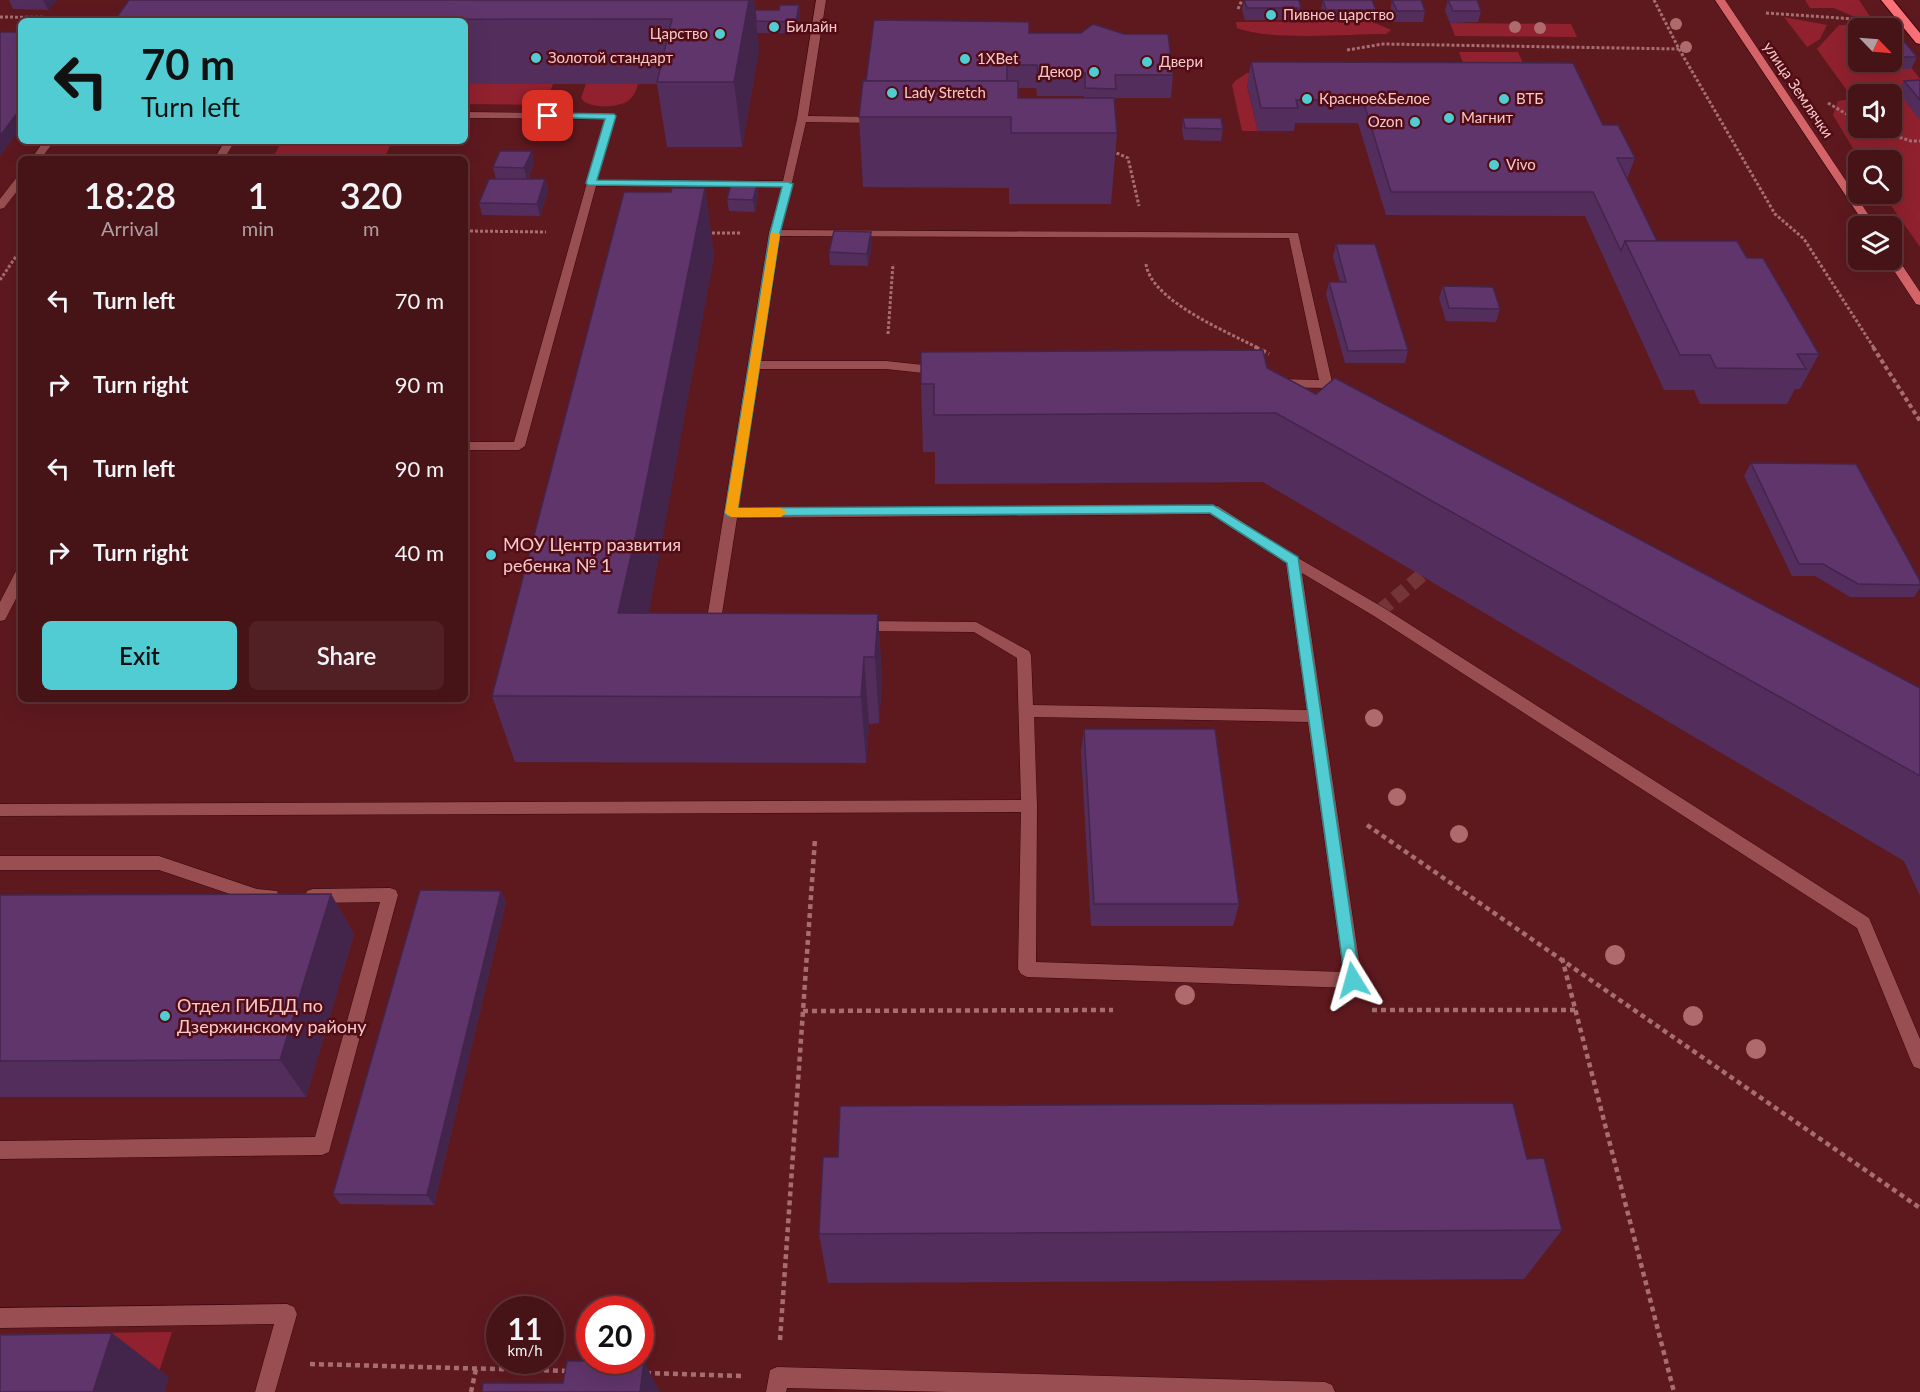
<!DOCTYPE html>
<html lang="en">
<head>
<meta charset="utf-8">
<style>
  body { margin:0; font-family:Lato,sans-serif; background:#502024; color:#f1f3f6; height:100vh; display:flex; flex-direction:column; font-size:22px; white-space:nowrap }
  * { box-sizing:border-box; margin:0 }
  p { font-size:20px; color:#b09ea1 }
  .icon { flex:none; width:33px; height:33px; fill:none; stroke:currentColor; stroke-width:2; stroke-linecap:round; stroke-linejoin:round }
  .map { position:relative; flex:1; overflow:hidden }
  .details { position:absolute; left:18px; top:156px; width:450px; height:546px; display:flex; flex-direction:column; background:#461317; border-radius:9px; box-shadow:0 6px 24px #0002,0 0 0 2px #5e3236 }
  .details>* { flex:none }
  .top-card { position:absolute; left:18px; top:18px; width:450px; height:126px; border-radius:9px; box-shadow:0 6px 24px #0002,0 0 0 2px #5e3236; background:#51ccd2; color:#111; overflow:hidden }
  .needle { width:39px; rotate:115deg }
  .buttons { position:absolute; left:1848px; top:18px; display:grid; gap:12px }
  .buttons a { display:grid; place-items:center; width:54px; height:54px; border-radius:9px; background:#461317; box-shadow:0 6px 24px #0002,0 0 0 2px #5e3236; font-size:30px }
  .speed { position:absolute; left:486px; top:1296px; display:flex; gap:12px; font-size:30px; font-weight:700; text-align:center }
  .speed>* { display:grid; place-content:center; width:78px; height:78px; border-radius:50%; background:#461317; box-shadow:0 6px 24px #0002,0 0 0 2px #5e3236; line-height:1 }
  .speed small { font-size:15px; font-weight:400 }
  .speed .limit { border:9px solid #d22; background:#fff; color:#111 }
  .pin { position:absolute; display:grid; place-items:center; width:51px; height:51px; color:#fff; margin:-26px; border-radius:12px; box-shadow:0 3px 9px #0006 }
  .me { position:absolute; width:66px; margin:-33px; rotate:352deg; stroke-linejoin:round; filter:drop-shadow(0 0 4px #0008) }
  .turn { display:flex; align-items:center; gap:21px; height:126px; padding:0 24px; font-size:27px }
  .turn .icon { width:78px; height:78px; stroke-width:2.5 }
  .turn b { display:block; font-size:42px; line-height:51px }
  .eta { display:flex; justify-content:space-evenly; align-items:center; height:102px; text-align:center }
  .eta b { font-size:36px; font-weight:600; line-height:42px }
  .button { display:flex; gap:12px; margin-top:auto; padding:12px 24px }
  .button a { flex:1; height:69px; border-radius:9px; background:#51ccd2; color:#111; font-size:24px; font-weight:600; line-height:69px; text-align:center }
  .button a+a { background:#502024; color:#f1f3f6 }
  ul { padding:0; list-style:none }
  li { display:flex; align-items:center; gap:18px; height:84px; padding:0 24px }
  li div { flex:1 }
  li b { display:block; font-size:22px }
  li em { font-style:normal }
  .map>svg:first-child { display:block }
</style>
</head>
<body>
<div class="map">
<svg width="1920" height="1392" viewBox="0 0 1920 1392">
  <rect width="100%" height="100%" fill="#5e191f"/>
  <g fill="#91212e" fill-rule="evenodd">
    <polygon points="1805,0 1859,0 1871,18 1852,16 1834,8 1810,8"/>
    <polygon points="1784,17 1827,25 1820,39 1807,47"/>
    <path d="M1236,22h137l18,8 -5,4c-40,0 -115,7 -149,-6z"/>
    <polygon points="1450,23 1571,24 1577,37 1455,36"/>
    <path d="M1839,25h40l-21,3v34h34v-20l28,37v168l-37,-53h9v-34h-32l-27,-45 5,-14 15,-2 -36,-50zM1858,94h34v34h-34z"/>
    <polygon points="1459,52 1518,52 1525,68 1465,68"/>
    <polygon points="1247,73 1401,74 1247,86 1258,131 1242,131 1232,85 1235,81"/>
    <polygon points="469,84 553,84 545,105 465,104 465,92"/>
    <path d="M586,84h52c-2,7 -4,12 -10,17 -10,7 -41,8 -47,-3z"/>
    <polygon points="282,141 392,141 384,159 272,159"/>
    <polygon points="172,1332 157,1378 0,1379 0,1334"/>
  </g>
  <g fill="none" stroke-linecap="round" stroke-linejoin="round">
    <polyline stroke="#753438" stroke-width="14" stroke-dasharray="14 7" stroke-linecap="butt" points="1379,612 1436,563"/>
    <g stroke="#3a060c" stroke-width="1">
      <g id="minor">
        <path d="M816,0h10l-18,116 72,1 5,3 -5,3 -74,-1 -25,108 517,3 34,149 17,14 -6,4 -20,-12 -46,-1 -6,-4 6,-4 42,1 -30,-142 -509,-2 -19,125h125l56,6 6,4 -6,4 -56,-6h-126l-22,139 480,-2 80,52 86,50 485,310 51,121v30l-6,-2 -3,-6 -54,-133 -483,-312 -72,-43 60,407 -3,5 -6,3 -326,-11 -6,-3 -3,-5 3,-157 -1021,4v-12l1021,-4 -4,-142 -43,-26 -116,-1 -7,-5 7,-5 118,1 53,29 2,4 2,50 274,5 -21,-147 -76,-49 -473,4 -16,102 6,5 -7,5 -12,-1 -2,-4 63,-392 13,-46 -186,-1 -71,260 -6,4h-54v-8h49l91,-323 -140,-1v-6l150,2 1,2 -19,64 186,1 14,-62zM1034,717l274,5 35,250 -307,-10 1,-156z"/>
        <polygon points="44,141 54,141 41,159 31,159"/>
        <polygon points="225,141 235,141 224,159 214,159"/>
        <polygon points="21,176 21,186 4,208 0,209 0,199 17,177"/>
        <polygon points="21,570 21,589 5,620 0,621 0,602 16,571"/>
        <polygon points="0,856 159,856 257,889 277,891 279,896 277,901 257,903 159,870 0,870"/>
        <polygon points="390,888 396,890 398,895 329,1152 322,1155 0,1159 0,1141 315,1137 380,902 313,903 307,901 305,896 307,891 313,889"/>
        <polygon points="287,1304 294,1307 297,1314 275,1392 255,1392 274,1324 0,1328 0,1308"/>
        <polygon points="777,1367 1325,1382 1332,1385 1335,1392 949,1392 787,1388 786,1392 766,1392 770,1370"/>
      </g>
    </g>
    <g stroke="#3a060c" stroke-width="1">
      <g id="major">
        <polygon points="1715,0 1725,0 1876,226 1866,226"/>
        <polygon points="1892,255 1896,256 1920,292 1920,305 1916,304 1887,260 1892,260"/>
      </g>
    </g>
    <g stroke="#3a060c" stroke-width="2">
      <polygon id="highway" points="1881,0 1893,0 1920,33 1920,44 1916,43"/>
    </g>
    <g stroke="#a76e71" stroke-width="3" stroke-dasharray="3 2" stroke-linecap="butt">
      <polyline points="1654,0 1679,49 1775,214 1804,239 1874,348"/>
      <polyline points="1238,9 1242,0"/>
      <polyline points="1766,13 1855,19"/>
      <polyline points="0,17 119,18"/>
      <polyline points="1347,50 1383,44 1679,49"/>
      <polyline points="1828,103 1858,121"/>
      <polyline points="1871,128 1911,141 1920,141"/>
      <polyline points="1112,151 1128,158 1139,206"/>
      <polyline points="465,231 546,232"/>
      <polyline points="707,233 741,233"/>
      <path d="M1146,264c5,37 82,68 112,84"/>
      <polyline points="0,280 21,249"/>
      <polyline points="888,334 893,264"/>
    </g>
    <g stroke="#a76e71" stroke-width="4" stroke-dasharray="4.5 3" stroke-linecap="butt">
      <polyline points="1255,347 1269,354"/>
      <polyline points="1873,347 1920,421"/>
    </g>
    <g stroke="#a76e71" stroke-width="4.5" stroke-dasharray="5 4" stroke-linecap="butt">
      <polyline points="1367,825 1920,1208"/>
      <polyline points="1562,958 1674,1392"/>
      <polyline points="1372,1010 1575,1010"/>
      <polyline points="803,1011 1113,1010"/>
      <polyline points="780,1340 815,839"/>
      <polyline points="310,1364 569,1371"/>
      <polyline points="646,1373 743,1376"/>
      <polyline points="471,1392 476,1369"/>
    </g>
    <use href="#minor" fill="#994f51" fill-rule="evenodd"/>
    <use href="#major" fill="#d46468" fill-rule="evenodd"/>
    <use href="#highway" fill="#fc7278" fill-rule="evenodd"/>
  </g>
  <g fill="#ae6a6d">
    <circle cx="1676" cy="24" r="6"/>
    <circle cx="1515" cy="27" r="6"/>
    <circle cx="1540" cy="28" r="6"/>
    <circle cx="1686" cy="47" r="6"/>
    <circle cx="1374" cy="718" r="9"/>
    <circle cx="1397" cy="797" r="9"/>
    <circle cx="1459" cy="834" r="9"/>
    <circle cx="1615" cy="955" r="10"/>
    <circle cx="1185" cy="995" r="10"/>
    <circle cx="1693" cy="1016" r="10"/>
    <circle cx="1756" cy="1049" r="10"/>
  </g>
  <g fill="#532e5c" fill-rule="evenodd">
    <polygon points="9,0 57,0 48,10 13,9"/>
    <polygon points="749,0 754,0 755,10 779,10 799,5 800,16 797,33 757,33 759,49 742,147 667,147 657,84 465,84 465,21 114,21"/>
    <polygon points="1244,0 1299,0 1301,8 1299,20 1245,20 1242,10"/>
    <polygon points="1323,0 1372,0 1376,10 1373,22 1324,21 1321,10"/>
    <polygon points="1392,0 1425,11 1423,22 1394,22 1390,11"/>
    <polygon points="1448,0 1481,11 1478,22 1450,23 1445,11"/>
    <polygon points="1853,17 1884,17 1917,57 1911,69 1880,69 1874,62 1892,62 1892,28 1858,28 1858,42 1848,29"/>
    <path d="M1029,33l144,42 -2,23h-56v9l2,26 -6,71h-102v-16l-146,-1 -4,-70 7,-36zM1018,88h18l1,8h47v2h-66z"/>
    <polygon points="1251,62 1603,125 1635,158 1627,179 1657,241 1747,258 1819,354 1800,389 1795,389 1787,404 1700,404 1694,390 1664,390 1585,216 1386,215 1358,123 1295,123 1294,131 1258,131 1247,85"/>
    <polygon points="1920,80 1920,120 1898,92 1904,81"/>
    <polygon points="1183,118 1223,129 1221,141 1184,140 1182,130"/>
    <polygon points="98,141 177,141 174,146 101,146"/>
    <polygon points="534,163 528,179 545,179 548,191 540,216 482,215 479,203 496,179 493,167"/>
    <polygon points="757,184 758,196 755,212 729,211 727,199"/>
    <polygon points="705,188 714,255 648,613 878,614 882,681 879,723 869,724 866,763 515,762 492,696 671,192"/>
    <polygon points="1336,244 1408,350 1405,363 1345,363 1326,294 1329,282 1340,282 1333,257"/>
    <polygon points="872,245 868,266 830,265 829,252"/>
    <polygon points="1443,286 1500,309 1496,322 1446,321 1439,298"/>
    <polygon points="1267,368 1316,394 1920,688 1920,896 1904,861 1263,482 935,484 935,452 923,452 921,384"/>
    <polygon points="1751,463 1920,581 1920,588 1914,597 1850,597 1815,576 1792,576 1744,476"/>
    <polygon points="1084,729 1239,904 1233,926 1091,926 1081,752"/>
    <polygon points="501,891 506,902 434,1205 340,1204 333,1194"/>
    <polygon points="331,894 354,934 306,1097 0,1097 0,895"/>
    <polygon points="838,1157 1527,1159 1562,1230 1524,1279 828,1283 819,1234"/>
  </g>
  <g fill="#43254b">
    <polygon points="43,0 57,0 48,10"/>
    <polygon points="749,0 754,0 759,49 742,147 734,82"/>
    <polygon points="799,5 800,16 797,33 796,22"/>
    <polygon points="21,108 21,128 0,156 0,136"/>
    <polygon points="172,141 177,141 174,146"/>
    <polygon points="532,151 534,163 527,180 524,168"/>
    <polygon points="545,179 548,191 540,216 537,204"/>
    <polygon points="757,184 758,196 755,212 753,200"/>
    <polygon points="705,188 714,255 651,601 635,680 618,613"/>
    <polygon points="871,232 872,245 868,266 867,254"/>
    <polygon points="878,614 882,681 879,723 875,657"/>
    <polygon points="864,657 869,724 866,763 861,697"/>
    <polygon points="501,891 506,902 434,1205 427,1195"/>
    <polygon points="331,894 354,934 306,1097 280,1060"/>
    <polygon points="112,1333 169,1377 165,1392 93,1392"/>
    <polygon points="644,1361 660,1392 640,1392"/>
  </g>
  <g fill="#60356b" stroke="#43254b" stroke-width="1.5">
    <polygon points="129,0 749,0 734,82 657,82 672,19 186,20 186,21 114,21"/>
    <polygon points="1244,0 1299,0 1301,8 1247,8"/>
    <polygon points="1323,0 1372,0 1376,10 1326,10"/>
    <polygon points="1392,0 1421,0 1425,11 1397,11"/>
    <polygon points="1448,0 1477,0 1481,11 1453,11"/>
    <polygon points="780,5 799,5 796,22 756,21 755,10 779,10"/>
    <polygon points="1853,17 1884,17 1917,57 1892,57 1892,28 1863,28"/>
    <polygon points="874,20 1029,22 1029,33 1081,33 1093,24 1124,34 1168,34 1173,75 1115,75 1116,89 1085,88 1085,73 1038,72 1037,65 1007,65 1007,81 866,81"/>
    <polygon points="0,32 21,32 21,108 0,136"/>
    <polygon points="1251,62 1573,63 1603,125 1618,125 1635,158 1617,158 1657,241 1625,241 1621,251 1593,192 1391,192 1363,100 1296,100 1298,108 1261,108"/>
    <polygon points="1920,80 1920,100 1904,81"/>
    <polygon points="863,81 1018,81 1018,98 1114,98 1117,133 1011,133 1011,117 859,117"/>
    <polygon points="1183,118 1221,118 1223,129 1185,128"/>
    <polygon points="500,151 532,151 524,168 493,167"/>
    <polygon points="489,179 545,179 537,204 479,203"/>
    <polygon points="731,184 757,184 753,200 727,199"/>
    <polygon points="672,188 705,188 636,534 618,613 878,614 875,657 864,657 861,697 492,696 624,192 671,192"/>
    <polygon points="834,231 871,232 867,254 829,252"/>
    <polygon points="1625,241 1737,241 1747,258 1763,258 1819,354 1797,354 1806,369 1716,368 1710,355 1680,355"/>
    <polygon points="1336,244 1375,244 1408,350 1348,351 1329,282 1346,282"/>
    <polygon points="1443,286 1493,287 1500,309 1449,308"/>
    <polygon points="1263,350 1267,368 1316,394 1335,378 1920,688 1920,776 1276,413 934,415 934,384 921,384 921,352"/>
    <polygon points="1751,463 1856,464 1920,581 1920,585 1858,584 1823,564 1799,564"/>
    <polygon points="1084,729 1215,729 1239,904 1094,904"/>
    <polygon points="420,890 501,891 427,1195 333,1194"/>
    <polygon points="331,894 280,1060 0,1061 0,895"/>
    <polygon points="1513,1103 1527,1159 1544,1158 1562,1230 819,1234 823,1157 838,1157 840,1106"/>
    <polygon points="112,1333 93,1392 0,1392 0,1335"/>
    <polygon points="567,1361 644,1361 640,1392 482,1392 483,1383 563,1383"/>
  </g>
  <polygon fill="#51ccd2" stroke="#358588" stroke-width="1.5" points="548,113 614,114 616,116 597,180 788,182 793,184 780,233 738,508 1213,505 1298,557 1360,980 1358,985 1353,987 1347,985 1345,980 1287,563 1210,513 727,516 725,513 770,233 782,187 588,185 586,183 605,119 545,117 544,116"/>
  <polygon fill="#f59e0b" points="771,232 780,234 738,508 781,508 787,512 781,517 731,517 725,513"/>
  <g fill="#51ccd2" stroke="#520c15" stroke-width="2">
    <circle cx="1271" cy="15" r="6"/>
    <circle cx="774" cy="27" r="6"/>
    <circle cx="720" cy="34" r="6"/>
    <circle cx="536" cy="58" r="6"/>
    <circle cx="965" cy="59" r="6"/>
    <circle cx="1147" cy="62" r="6"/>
    <circle cx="1094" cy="72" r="6"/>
    <circle cx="892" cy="93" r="6"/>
    <circle cx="1307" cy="99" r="6"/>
    <circle cx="1504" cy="99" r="6"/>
    <circle cx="1449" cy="118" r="6"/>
    <circle cx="1415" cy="122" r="6"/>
    <circle cx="1494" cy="165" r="6"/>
    <circle cx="491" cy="555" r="6"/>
    <circle cx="165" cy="1016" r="6"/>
  </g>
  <g text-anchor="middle" stroke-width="5" stroke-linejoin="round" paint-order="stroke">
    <g font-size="15" fill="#f5cac9" stroke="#520c15" text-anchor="start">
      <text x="1283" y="20">Пивное царство</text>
      <text x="786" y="32">Билайн</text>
      <text x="708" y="39" text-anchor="end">Царство</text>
      <text x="548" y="63">Золотой стандарт</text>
      <text x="977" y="64">1XBet</text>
      <text x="1159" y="67">Двери</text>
      <text x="1082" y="77" text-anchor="end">Декор</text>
      <text x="904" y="98">Lady Stretch</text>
      <text x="1319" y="104">Красное&amp;Белое</text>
      <text x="1516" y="104">ВТБ</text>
      <text x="1461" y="123">Магнит</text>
      <text x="1403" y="127" text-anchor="end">Ozon</text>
      <text x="1506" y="170">Vivo</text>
    </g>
    <g font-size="15" fill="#f5cac9" stroke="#520c15">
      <text transform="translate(1798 90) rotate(56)" y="5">улица Землячки</text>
    </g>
    <g font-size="18" fill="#f5cac9" stroke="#520c15" text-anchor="start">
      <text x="503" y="551">МОУ Центр развития<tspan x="503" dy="21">ребенка № 1</tspan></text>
      <text x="177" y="1012">Отдел ГИБДД по<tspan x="177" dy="21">Дзержинскому району</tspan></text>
    </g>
  </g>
</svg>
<div class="buttons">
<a><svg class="needle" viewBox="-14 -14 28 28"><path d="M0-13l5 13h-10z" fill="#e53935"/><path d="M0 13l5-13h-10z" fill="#b09ea1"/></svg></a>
<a><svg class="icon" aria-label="sound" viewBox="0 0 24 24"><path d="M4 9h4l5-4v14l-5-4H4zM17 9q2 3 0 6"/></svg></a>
<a><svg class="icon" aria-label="search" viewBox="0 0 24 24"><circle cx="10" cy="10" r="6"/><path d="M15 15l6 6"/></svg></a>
<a><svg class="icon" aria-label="layers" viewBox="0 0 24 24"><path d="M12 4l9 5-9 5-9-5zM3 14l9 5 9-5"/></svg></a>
</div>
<div class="speed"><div>11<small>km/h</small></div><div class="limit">20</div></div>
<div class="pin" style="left:548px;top:116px;background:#d93025"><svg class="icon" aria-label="arrive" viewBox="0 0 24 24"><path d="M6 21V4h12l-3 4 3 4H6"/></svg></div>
<svg class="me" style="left:1353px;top:980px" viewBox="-20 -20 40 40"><path d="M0-17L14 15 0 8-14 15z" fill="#51ccd2" stroke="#fff" stroke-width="4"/></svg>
<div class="top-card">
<div class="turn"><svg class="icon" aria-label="left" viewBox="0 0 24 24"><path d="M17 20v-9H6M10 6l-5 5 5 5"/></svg><div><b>70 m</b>Turn left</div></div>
</div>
<section class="details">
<div class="eta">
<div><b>18:28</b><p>Arrival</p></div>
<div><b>1</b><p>min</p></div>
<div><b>320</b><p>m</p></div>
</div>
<ul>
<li><svg class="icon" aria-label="left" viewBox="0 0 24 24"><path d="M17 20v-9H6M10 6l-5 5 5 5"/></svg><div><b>Turn left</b></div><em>70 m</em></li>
<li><svg class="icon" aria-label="right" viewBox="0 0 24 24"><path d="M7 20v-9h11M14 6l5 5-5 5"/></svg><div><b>Turn right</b></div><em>90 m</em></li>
<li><svg class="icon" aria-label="left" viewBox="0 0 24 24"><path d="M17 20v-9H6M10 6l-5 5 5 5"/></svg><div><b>Turn left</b></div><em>90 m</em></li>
<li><svg class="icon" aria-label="right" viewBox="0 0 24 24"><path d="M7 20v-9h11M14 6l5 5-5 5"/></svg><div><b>Turn right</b></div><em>40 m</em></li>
</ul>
<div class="button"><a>Exit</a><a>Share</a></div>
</section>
</div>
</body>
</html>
